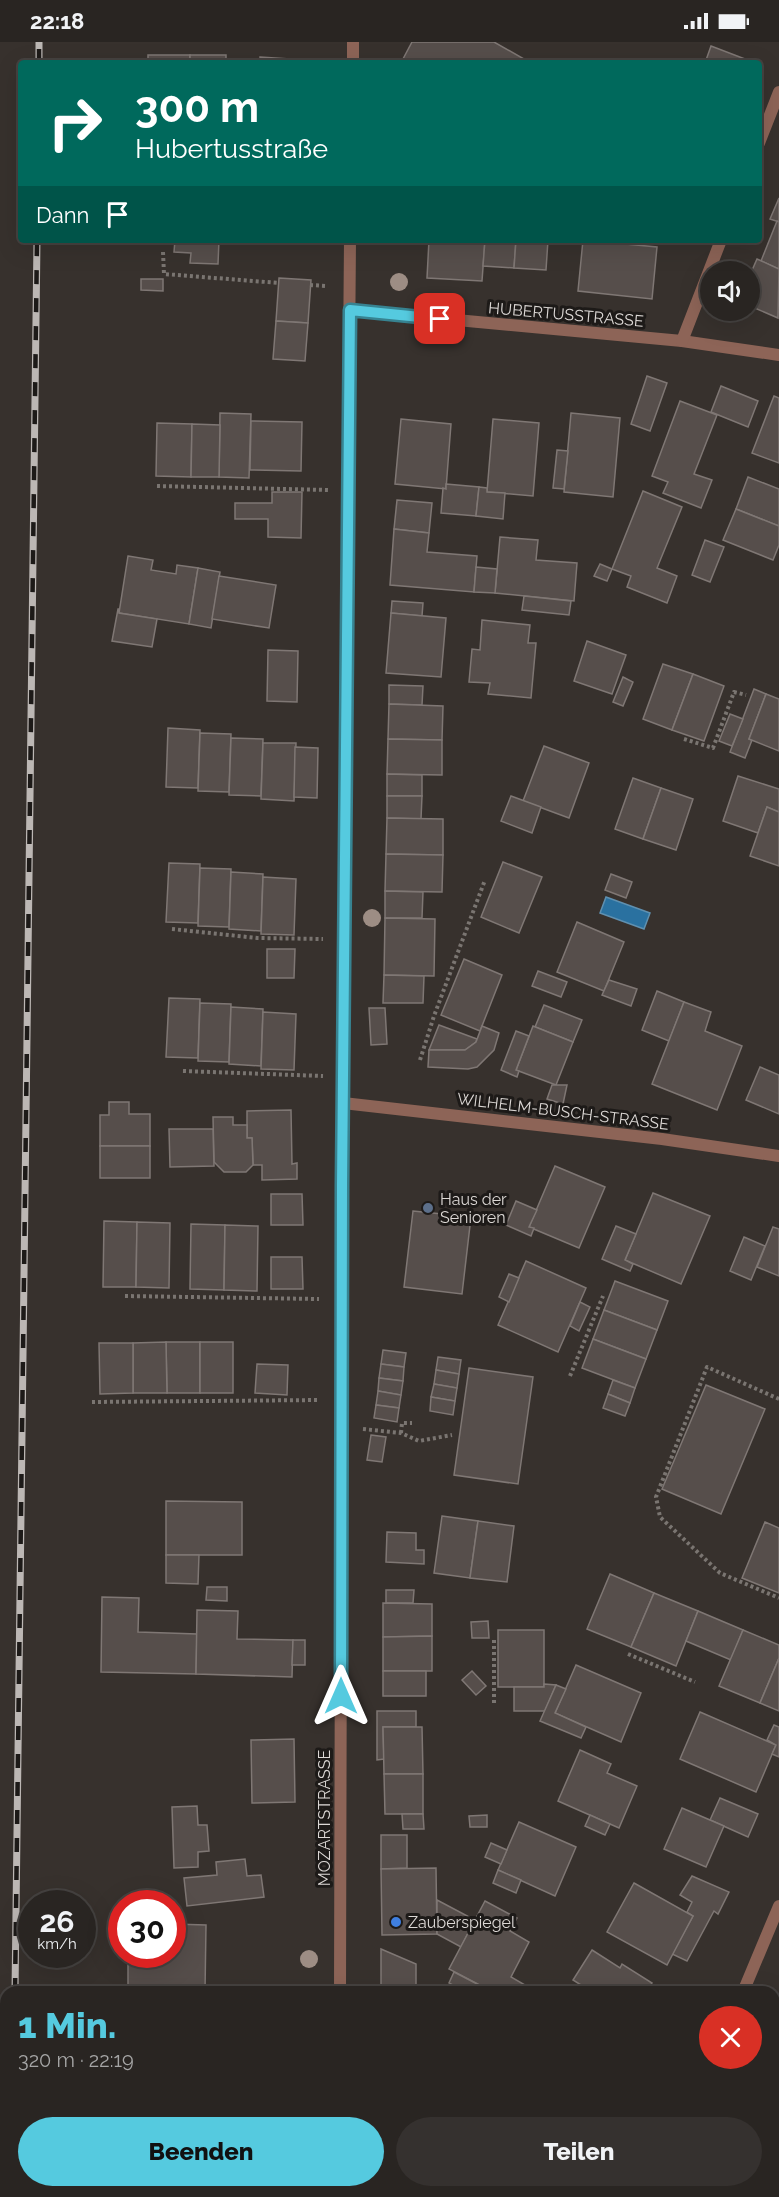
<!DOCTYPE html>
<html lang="de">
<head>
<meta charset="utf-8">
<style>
  body { margin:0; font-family:Raleway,sans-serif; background:#35312f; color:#f1f3f6; height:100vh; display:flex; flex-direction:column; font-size:22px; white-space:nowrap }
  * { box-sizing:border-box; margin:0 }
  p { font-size:20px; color:#a5a5a5 }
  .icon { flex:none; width:33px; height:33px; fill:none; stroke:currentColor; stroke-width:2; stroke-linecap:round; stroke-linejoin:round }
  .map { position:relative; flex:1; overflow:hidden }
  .details { position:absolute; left:0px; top:1944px; width:780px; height:212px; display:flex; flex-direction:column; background:#292522; border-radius:18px 18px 0 0; box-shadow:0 6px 24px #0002,0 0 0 2px #454240 }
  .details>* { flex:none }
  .hud { position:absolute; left:18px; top:18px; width:744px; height:183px; border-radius:6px; box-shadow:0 6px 24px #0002,0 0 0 2px #454240; background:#00695c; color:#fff; overflow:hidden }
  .tools { position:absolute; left:700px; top:219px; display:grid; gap:12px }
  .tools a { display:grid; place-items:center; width:60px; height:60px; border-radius:50%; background:#292522; box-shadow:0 6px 24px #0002,0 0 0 2px #454240; font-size:30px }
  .speed { position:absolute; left:18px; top:1848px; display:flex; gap:12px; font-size:30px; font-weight:700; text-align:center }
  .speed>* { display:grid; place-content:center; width:78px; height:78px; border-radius:50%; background:#292522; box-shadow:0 6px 24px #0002,0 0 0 2px #454240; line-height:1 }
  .speed small { font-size:15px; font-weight:400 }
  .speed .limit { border:9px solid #d22; background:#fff; color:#111 }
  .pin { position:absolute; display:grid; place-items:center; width:51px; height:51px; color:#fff; margin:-26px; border-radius:12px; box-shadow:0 3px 9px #0006 }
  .me { position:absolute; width:66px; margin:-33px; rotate:0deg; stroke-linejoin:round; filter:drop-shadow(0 0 4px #0008) }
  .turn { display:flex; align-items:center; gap:21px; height:126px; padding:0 18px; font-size:27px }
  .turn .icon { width:78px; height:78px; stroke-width:2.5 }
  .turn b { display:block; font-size:42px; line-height:51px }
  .then { display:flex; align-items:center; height:57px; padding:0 18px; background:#0003; gap:12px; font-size:22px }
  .round { display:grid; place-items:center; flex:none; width:63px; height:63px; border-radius:32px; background:#35312f }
  .summary { display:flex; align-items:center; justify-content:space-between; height:102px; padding:0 18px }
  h1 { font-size:36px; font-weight:800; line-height:45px; color:#55cadf }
  .button { display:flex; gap:12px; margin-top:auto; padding:12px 18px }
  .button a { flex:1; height:69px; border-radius:36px; background:#55cadf; color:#111; font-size:24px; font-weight:800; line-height:69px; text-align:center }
  .button a+a { background:#35312f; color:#f1f3f6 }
  .status { display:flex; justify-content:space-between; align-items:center; height:42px; padding:0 30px; background:#292522; direction:ltr }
  .status svg { height:16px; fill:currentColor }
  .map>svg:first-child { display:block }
</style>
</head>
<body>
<div class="status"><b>22:18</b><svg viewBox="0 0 49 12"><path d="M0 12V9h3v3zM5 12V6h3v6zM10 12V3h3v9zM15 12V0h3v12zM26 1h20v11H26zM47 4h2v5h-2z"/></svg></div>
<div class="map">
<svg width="779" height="2155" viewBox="0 0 779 2155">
  <rect width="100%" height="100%" fill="#37312d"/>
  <polygon fill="#2a71a0" stroke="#5f90b0" stroke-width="1.5" points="606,855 650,871 644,887 600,871"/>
  <g fill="#564e4b" stroke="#7f7774" stroke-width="1.5">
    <polygon points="412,0 494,0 531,21 409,21 403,17"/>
    <polygon points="711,4 745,17 744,21 705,21"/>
    <rect x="148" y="13" width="42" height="8"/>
    <rect x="190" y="13" width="36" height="8"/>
    <polygon points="260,15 305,18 305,21 260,21"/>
    <polygon points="779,156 779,180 770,177"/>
    <polygon points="777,179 779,180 779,227 761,219"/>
    <polygon points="175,198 219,198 218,222 190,221 191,211 174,210"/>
    <polygon points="244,198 294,198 294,202 244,200"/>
    <polygon points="429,198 485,198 482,239 427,236"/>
    <polygon points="485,198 516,198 514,226 483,224"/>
    <polygon points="516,198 548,198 546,228 514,226"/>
    <polygon points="583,198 657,205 652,257 578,249"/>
    <polygon points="757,217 779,227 778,276 750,264 750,233"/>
    <polygon points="279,236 311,238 308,281 276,279"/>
    <polygon points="141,237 163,237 163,249 141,248"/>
    <polygon points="276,279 308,281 305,319 273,317"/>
    <polygon points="647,334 667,341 650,389 631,382"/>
    <polygon points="721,344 758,359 748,385 711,370"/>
    <polygon points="774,354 779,356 779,421 752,411"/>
    <polygon points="680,359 717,373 694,432 712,438 701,466 663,451 668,440 652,434"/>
    <polygon points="220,371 251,372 249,436 219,435"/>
    <polygon points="571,371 620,376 613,455 564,450"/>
    <polygon points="401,377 451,382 446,447 395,442"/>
    <polygon points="493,377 539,381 533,454 487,450"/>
    <polygon points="251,379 302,380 301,429 250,428"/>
    <polygon points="157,381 192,382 191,435 156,434"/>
    <polygon points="192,382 220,383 219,435 191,435"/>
    <polygon points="557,408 568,409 564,447 553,446"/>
    <polygon points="748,435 779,447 779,484 736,467"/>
    <polygon points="446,442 479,445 476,474 441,471 443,446 446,447"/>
    <polygon points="479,445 487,446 487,450 505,451 503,477 476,474"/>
    <polygon points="643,449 682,465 657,526 677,534 667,561 627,545 631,534 612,527"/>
    <polygon points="272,450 302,450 301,496 268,495 268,477 235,477 235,461 272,461"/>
    <polygon points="397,458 432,461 429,491 394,487"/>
    <polygon points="736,467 779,484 779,503 773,518 723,498"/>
    <polygon points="394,487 429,491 427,510 477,514 474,550 390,543"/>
    <polygon points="500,495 538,498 536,518 577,521 574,559 495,551"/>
    <polygon points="705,498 724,505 710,540 692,533"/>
    <polygon points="128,514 153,518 151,528 176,532 177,523 198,526 189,582 119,571"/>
    <polygon points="600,522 612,527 607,539 594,534"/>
    <polygon points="476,525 497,527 495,551 474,550"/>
    <polygon points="198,526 220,530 211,586 189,582"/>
    <polygon points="219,534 276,543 269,586 212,577"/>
    <polygon points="524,554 571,559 569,573 522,568"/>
    <polygon points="392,559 423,561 422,574 391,571"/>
    <polygon points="118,567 119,567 119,571 157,577 152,605 112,599"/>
    <polygon points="391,571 446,576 441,635 386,631"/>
    <polygon points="482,578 530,583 528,601 536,601 531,656 488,652 490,641 469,640 472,607 480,608"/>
    <polygon points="587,599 626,613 612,652 574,639"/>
    <polygon points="268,608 298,609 297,660 267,659"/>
    <polygon points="663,622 693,632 672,688 643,677"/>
    <polygon points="693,632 724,644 704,699 672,688"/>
    <polygon points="623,635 633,640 623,664 613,660"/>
    <polygon points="389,643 423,644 422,663 389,662"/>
    <polygon points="754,647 766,652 749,697 752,698 745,716 730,710"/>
    <polygon points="766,652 779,657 779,709 749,697"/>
    <polygon points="389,662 443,664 442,698 388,697"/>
    <polygon points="730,672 743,677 732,704 719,699"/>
    <polygon points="168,686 200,688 198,746 166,745"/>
    <polygon points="200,691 231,692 229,750 198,749"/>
    <polygon points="231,696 263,697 261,754 229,753"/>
    <polygon points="388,697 442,698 442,733 387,732"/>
    <polygon points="263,701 296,701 294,759 261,757"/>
    <polygon points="544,704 589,721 569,776 523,759"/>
    <polygon points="295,705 318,706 317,756 294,755"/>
    <polygon points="387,732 422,733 422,754 387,754"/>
    <polygon points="738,734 779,747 779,770 767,765 758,791 723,779"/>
    <polygon points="633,736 661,746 643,797 615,787"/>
    <polygon points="661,746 693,757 676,808 643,797"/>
    <polygon points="387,754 422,754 421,777 387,776"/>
    <polygon points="511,754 541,765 532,791 501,779"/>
    <polygon points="767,765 779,770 779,824 750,814"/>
    <polygon points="387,776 443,777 443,813 386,812"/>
    <polygon points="386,812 443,813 442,850 385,849"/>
    <polygon points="503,820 542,835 519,891 481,875"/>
    <polygon points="169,821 200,822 198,881 166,880"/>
    <polygon points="200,826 231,827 229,885 198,884"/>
    <polygon points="231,830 263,832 261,889 229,887"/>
    <polygon points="611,832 632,840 626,856 605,848"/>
    <polygon points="263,835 296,837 294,893 261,892"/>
    <polygon points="385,849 423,850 422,876 385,876"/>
    <polygon points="385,876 435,877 434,934 384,933"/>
    <polygon points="577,880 624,900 604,949 557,930"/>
    <polygon points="267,907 295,907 294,936 267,936"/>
    <polygon points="464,917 502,933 480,989 441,973"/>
    <polygon points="538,929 567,940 561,955 532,944"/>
    <polygon points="384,933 424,934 423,961 383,961"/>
    <polygon points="609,938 637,947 631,964 602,953"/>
    <polygon points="657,949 684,960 669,999 642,988"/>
    <polygon points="169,956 200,957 198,1016 166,1015"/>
    <polygon points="684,960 711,970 705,989 742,1004 717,1068 652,1042"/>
    <polygon points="200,961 231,962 229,1020 198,1019"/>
    <polygon points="544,963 582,978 573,1000 535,985"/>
    <polygon points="231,965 263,967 261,1024 229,1022"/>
    <polygon points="369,966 385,966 387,1002 371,1003"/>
    <polygon points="263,970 296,972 294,1028 261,1027"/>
    <polygon points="439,983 477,997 476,1000 465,1008 429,1008"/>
    <polygon points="482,984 499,991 494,1008 477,1025 468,1027 428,1025 429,1008 465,1008 476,1000"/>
    <polygon points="533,984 573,1000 556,1043 516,1028"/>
    <polygon points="516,989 529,994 516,1028 519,1029 517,1035 501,1028"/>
    <polygon points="760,1025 779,1033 779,1072 746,1058"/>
    <polygon points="552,1043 567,1043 563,1062 547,1057"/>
    <polygon points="109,1060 129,1060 129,1072 150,1072 150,1104 100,1104 100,1073 109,1073"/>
    <polygon points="291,1068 292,1122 297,1121 297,1137 262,1138 262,1123 253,1123 252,1096 247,1096 247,1069"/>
    <polygon points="213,1075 233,1075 233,1083 247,1083 247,1096 252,1096 253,1123 246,1130 224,1130 214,1120"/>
    <polygon points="169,1087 213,1087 214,1124 170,1125"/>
    <rect x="100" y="1104" width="50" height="32"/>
    <polygon points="555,1124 605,1145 579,1206 529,1185"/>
    <polygon points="653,1151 710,1174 681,1242 625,1218"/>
    <polygon points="271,1152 302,1152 303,1183 271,1183"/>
    <polygon points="516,1159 537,1168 529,1185 534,1186 531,1194 506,1183"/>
    <polygon points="413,1169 471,1175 462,1252 404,1245"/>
    <polygon points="104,1179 137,1180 136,1245 103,1245"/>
    <polygon points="137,1180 170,1181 169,1246 136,1245"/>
    <polygon points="191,1182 225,1183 224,1248 190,1247"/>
    <polygon points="225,1183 258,1184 257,1249 224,1248"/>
    <polygon points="616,1184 636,1192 625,1218 633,1222 630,1229 602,1217"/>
    <polygon points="773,1185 779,1187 779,1234 757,1225"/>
    <polygon points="744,1195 765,1204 751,1238 730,1229"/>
    <polygon points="271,1215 302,1215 303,1247 271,1247"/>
    <polygon points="526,1219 586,1246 558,1310 498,1283"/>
    <polygon points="509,1232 519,1236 509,1260 499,1255"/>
    <polygon points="615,1239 668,1259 657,1288 604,1268"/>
    <polygon points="580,1260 590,1265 579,1289 570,1284"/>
    <polygon points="604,1268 657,1288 646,1317 593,1297"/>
    <polygon points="593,1297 646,1317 635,1346 582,1326"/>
    <polygon points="166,1300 200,1300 200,1351 167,1351"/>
    <polygon points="166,1300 167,1351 133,1351 133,1301"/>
    <rect x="200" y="1300" width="33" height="51"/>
    <polygon points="99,1301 133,1301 133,1351 100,1352"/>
    <polygon points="383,1308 406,1311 404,1325 381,1322"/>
    <polygon points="438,1315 461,1318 459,1332 436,1328"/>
    <polygon points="257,1322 288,1323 287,1353 255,1351"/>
    <polygon points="381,1322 404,1325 403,1339 379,1336"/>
    <polygon points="469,1326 533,1335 518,1442 454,1433"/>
    <polygon points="436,1328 459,1332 457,1346 434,1342"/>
    <polygon points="379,1336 403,1339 401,1353 378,1349"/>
    <polygon points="613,1338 635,1346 630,1361 608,1352"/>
    <polygon points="434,1342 457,1346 455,1359 431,1355"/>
    <polygon points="706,1343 765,1367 721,1472 662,1447"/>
    <polygon points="378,1349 401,1353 399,1366 376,1363"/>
    <polygon points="608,1352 630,1361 625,1374 603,1366"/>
    <polygon points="431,1355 455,1359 453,1373 430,1369"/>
    <polygon points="376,1363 399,1366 397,1380 374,1376"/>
    <polygon points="371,1393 386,1395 382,1420 367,1418"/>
    <polygon points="166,1459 242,1460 242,1513 166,1513"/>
    <polygon points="442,1474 478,1479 470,1536 434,1531"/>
    <polygon points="478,1479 514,1484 507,1540 470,1536"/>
    <polygon points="765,1480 779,1486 779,1551 742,1536"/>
    <polygon points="387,1490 416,1491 416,1508 424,1508 424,1522 386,1520"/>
    <polygon points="166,1513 199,1513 198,1542 166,1541"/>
    <polygon points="610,1532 654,1551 631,1605 587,1587"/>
    <polygon points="207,1545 227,1545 227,1559 206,1558"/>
    <polygon points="386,1548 414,1548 413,1561 386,1561"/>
    <polygon points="654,1551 698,1569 676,1624 631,1605"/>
    <polygon points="102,1555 139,1556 138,1590 197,1592 196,1632 101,1630"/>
    <polygon points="383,1561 432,1562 432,1594 383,1595"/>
    <polygon points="197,1568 238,1569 237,1597 293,1598 292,1635 196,1632"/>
    <polygon points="698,1569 743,1588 731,1618 686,1599"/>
    <polygon points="488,1579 489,1596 472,1596 471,1580"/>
    <rect x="498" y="1588" width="46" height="57"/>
    <polygon points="743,1588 779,1603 779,1616 760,1661 719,1644"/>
    <polygon points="432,1594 432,1629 383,1629 383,1595"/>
    <polygon points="293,1598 305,1598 305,1623 292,1623"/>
    <polygon points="779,1616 779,1669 760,1661"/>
    <polygon points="576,1623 641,1651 621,1700 555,1671"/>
    <rect x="383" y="1629" width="43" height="25"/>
    <polygon points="472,1629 486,1644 476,1653 462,1638"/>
    <polygon points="544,1642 556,1643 545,1669 514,1669 514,1645 544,1645"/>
    <polygon points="556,1643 566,1647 555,1671 586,1685 581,1696 540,1679"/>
    <polygon points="377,1669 416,1669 416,1685 383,1685 384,1717 377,1718"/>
    <polygon points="700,1670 776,1703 756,1750 680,1717"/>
    <polygon points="774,1683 779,1685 779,1715 772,1712 776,1703 767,1698"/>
    <polygon points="383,1685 422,1685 423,1732 384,1732"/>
    <polygon points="294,1697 295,1760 252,1761 251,1698"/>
    <polygon points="580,1708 611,1722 607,1731 637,1744 619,1786 558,1759"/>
    <polygon points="384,1732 423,1732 423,1772 385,1772"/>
    <polygon points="720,1756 758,1772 748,1795 710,1778"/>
    <polygon points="197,1764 198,1783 207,1783 209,1809 198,1810 198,1825 174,1826 172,1765"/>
    <polygon points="682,1766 724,1784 706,1825 664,1807"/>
    <polygon points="402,1772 423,1772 424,1787 403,1787"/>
    <polygon points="487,1773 487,1785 470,1785 469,1774"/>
    <polygon points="590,1773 610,1782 605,1793 585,1784"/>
    <polygon points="519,1780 576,1805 555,1854 498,1828"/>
    <polygon points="381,1793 407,1793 407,1826 381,1827"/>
    <polygon points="491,1801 507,1808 501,1822 485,1815"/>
    <polygon points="245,1817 247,1834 261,1833 264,1855 187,1864 184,1836 217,1833 216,1820"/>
    <polygon points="436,1826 437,1892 382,1893 381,1827"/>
    <polygon points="498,1828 521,1838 516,1851 493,1841"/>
    <polygon points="692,1834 729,1850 718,1872 714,1869 687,1919 672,1912 693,1874 687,1870 692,1860 680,1853"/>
    <polygon points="634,1841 693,1874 667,1923 607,1890"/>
    <polygon points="437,1858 475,1878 461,1905 437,1892"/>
    <polygon points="485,1859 517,1876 510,1889 529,1900 511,1935 525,1943 521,1950 493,1950 449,1927"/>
    <polygon points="172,1882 206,1883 205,1950 128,1950 128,1912 172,1912"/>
    <polygon points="381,1907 416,1922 416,1950 381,1950"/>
    <polygon points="592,1908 620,1926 622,1922 652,1941 646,1950 592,1950 573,1938"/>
    <polygon points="454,1930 481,1944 478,1950 466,1950 449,1941"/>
    <polygon points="779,1952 779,1981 774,1979 774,1966"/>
    <polygon points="774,1991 779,1993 779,2012 774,2010"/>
    <polygon points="774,2010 779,2012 779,2066 774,2065"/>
    <polygon points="774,2094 779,2096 779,2150 774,2148"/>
    <rect x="83" y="2150" width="59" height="5"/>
    <polygon points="424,2150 486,2150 483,2155 434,2155"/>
    <polygon points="563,2150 615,2150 613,2155 579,2155"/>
  </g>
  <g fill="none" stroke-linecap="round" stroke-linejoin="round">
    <g stroke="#7a7571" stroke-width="4" stroke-dasharray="3 3" stroke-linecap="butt">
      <polyline points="163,210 164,232 279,241"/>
      <polyline points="310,243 327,244"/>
      <polyline points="157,444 328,448"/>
      <polyline points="684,697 713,706 734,650 746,653"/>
      <polyline points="172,887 257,896 323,897"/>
      <polyline points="420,1018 434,974 485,838"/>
      <polyline points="183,1029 323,1034"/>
      <polyline points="125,1254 319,1257"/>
      <polyline points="570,1334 603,1254"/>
      <polyline points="779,1357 707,1325 656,1455 660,1475 720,1531 779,1556"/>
      <polyline points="92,1360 320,1358"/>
      <polyline points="363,1387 401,1391 419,1399 452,1393"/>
      <polyline points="401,1391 402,1381 412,1381"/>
      <polyline points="494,1598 494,1661"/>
      <polyline points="628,1612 695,1640"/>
      <polyline points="198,2155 198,2150"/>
    </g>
    <g stroke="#8d6457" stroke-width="12">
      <polyline points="353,21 353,0"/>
      <polyline points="759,101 779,50"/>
      <polyline points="350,268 682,299 779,313"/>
      <polyline points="682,299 721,198"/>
      <polyline points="343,1061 662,1097 779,1114"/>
      <polyline points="340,1950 342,1143 350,198"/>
      <polyline points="743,1950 779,1864"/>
      <polyline points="335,2155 335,2150"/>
      <polyline points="660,2155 662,2150"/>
    </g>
    <g stroke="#bf7e6a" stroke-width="12">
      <polyline points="0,1965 6,1968"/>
      <polyline points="311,2150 320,2155"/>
    </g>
    <g stroke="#bcb7b4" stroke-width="7">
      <g id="rail">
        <polyline points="39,21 39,0"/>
        <polyline points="15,1950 37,198"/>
        <polyline points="12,2155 12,2150"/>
      </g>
    </g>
    <use href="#rail" stroke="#1d1a18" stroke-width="4.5" stroke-dasharray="14" stroke-linecap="butt"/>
  </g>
  <g fill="#9d8d84">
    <circle cx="399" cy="240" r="9"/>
    <circle cx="372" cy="876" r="9"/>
    <circle cx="309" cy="1917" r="9"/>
  </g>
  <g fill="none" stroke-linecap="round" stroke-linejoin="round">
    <g stroke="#378391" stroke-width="15">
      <polyline id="route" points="341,1654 342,1143 350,268 440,277"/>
    </g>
    <use href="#route" stroke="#55cadf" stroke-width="10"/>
  </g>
  <circle fill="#5c6f8a" stroke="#1d1a18" stroke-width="2" cx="428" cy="1166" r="6"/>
  <circle fill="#3f7fe0" stroke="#1d1a18" stroke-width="2" cx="396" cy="1880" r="6"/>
  <g text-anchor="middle" stroke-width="6" stroke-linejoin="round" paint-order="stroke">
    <g font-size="16" fill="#dcd8d5" stroke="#1d1a18">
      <text transform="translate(566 272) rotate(5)" y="6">HUBERTUSSTRASSE</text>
      <text transform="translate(563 1069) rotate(7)" y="6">WILHELM-BUSCH-STRASSE</text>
      <text transform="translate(324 1776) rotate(-90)" y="6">MOZARTSTRASSE</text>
    </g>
    <g font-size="16" fill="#dcd8d5" stroke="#1d1a18" text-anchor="start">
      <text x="440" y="1163">Haus der<tspan x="440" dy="18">Senioren</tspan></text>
      <text x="408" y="1886">Zauberspiegel</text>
    </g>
  </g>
</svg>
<div class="tools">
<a><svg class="icon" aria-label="sound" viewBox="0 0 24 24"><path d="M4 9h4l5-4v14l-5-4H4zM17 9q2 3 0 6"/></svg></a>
</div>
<div class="speed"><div>26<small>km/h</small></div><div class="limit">30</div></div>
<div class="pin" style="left:440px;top:277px;background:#d93025"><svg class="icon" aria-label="arrive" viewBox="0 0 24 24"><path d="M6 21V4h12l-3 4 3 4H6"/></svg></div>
<svg class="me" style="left:341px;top:1654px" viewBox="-20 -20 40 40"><path d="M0-17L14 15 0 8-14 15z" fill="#55cadf" stroke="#fff" stroke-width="4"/></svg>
<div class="hud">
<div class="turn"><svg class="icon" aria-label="right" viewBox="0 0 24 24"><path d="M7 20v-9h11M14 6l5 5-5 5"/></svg><div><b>300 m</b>Hubertusstraße</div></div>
<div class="then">Dann<svg class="icon" aria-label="arrive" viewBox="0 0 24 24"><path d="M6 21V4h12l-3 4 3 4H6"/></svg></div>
</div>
<section class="details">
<div class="summary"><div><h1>1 Min.</h1><p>320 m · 22:19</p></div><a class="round" style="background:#d93025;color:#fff"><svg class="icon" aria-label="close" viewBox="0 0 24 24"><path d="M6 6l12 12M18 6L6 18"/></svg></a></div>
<div class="button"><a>Beenden</a><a>Teilen</a></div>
</section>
</div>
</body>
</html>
